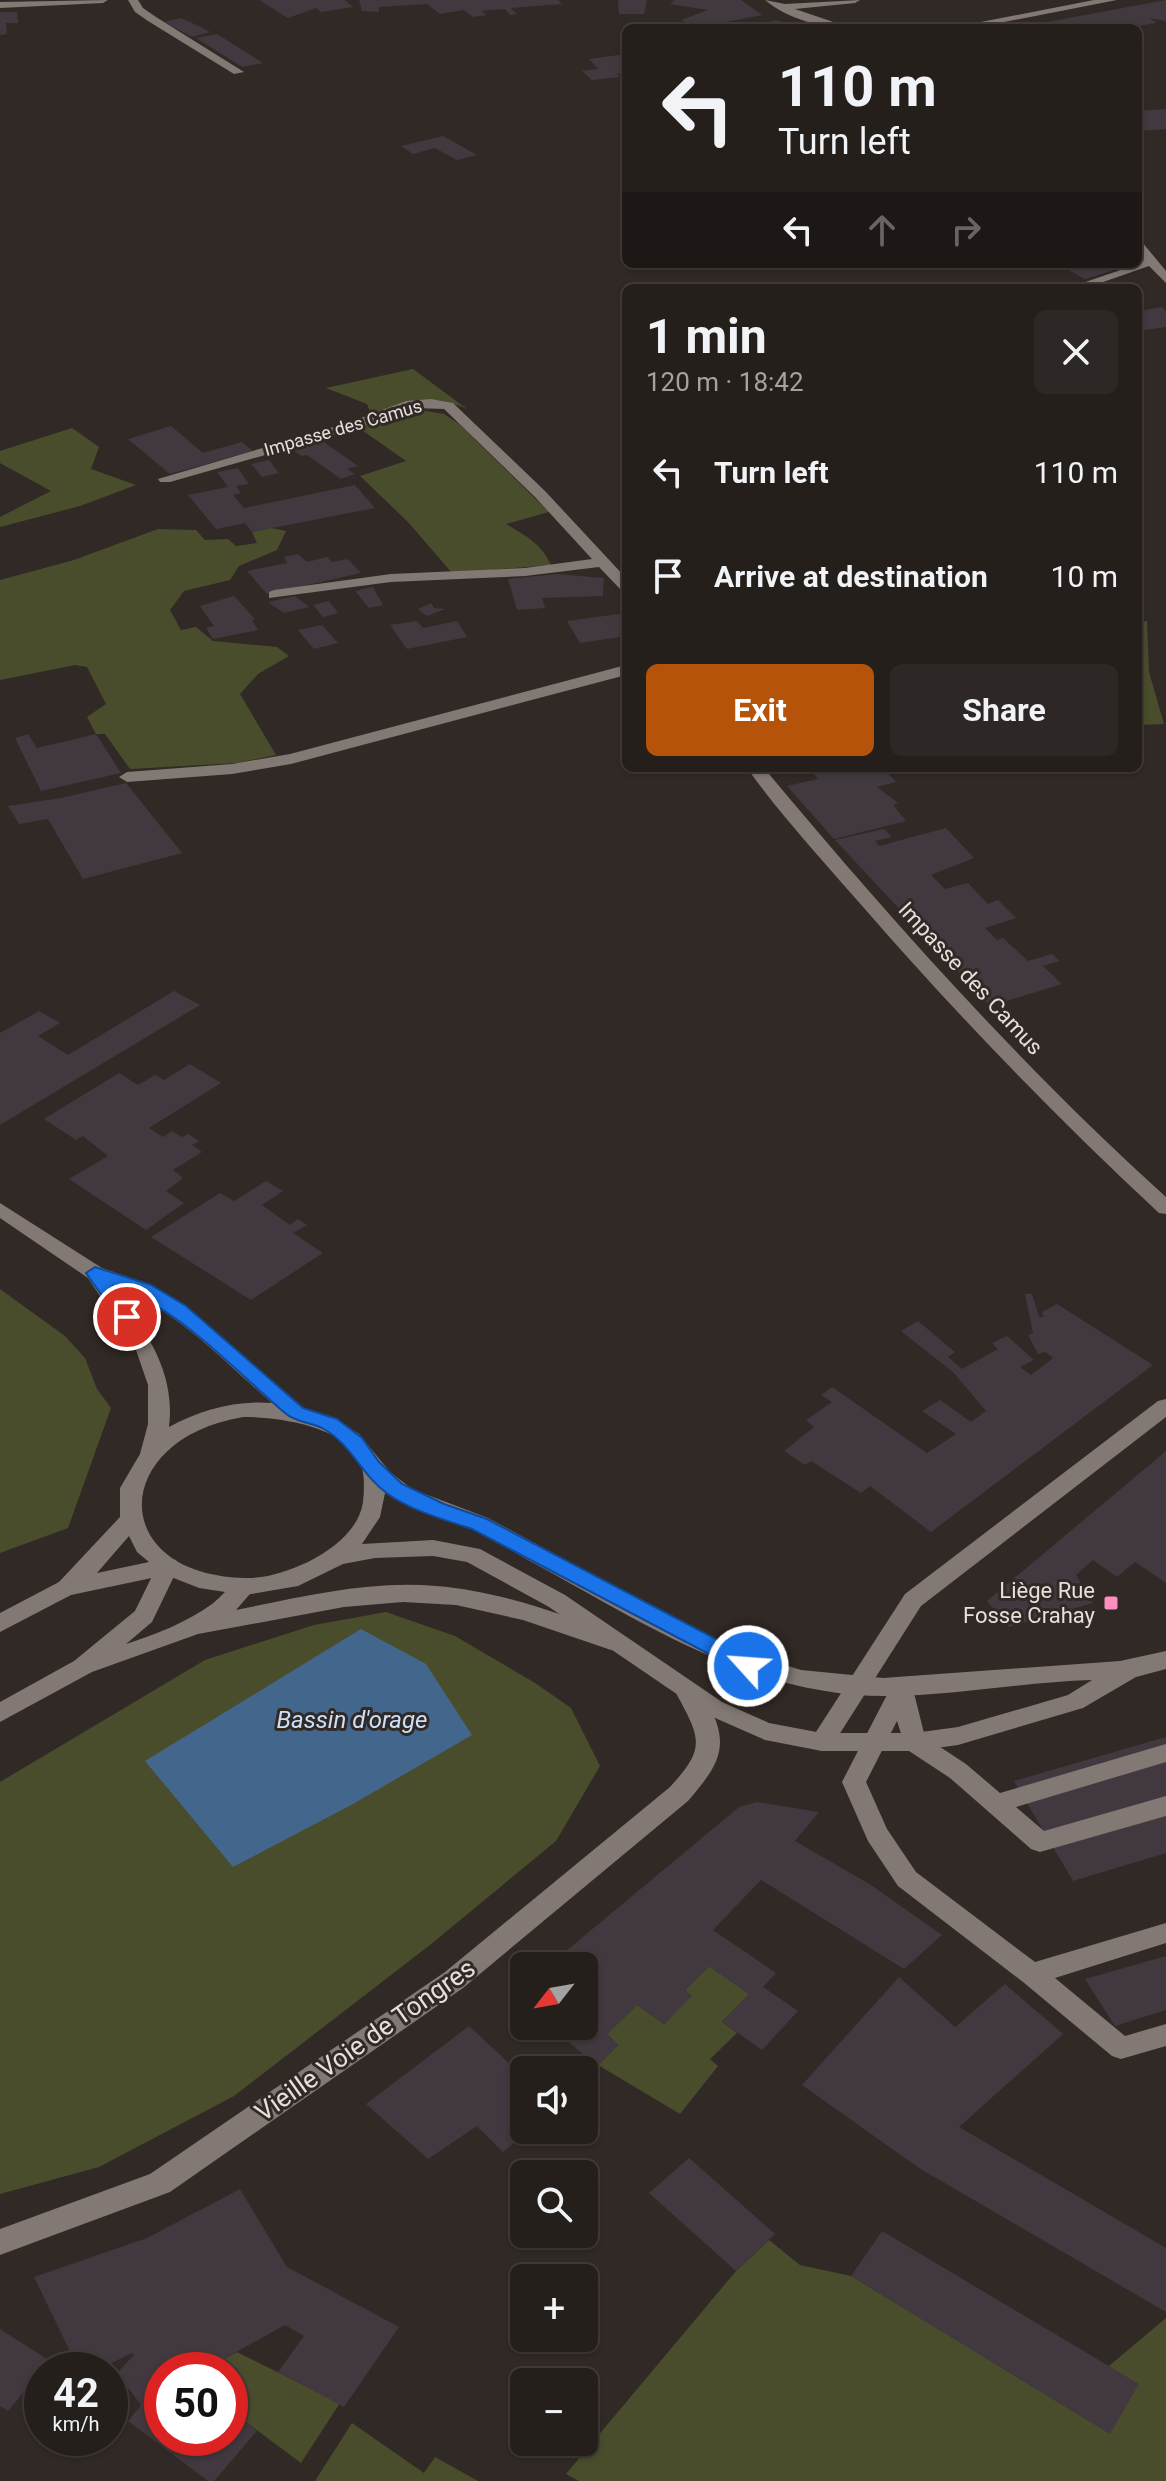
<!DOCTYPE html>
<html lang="en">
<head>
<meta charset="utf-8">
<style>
  body { margin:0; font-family:Roboto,sans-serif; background:#2d2725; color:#f1f3f6; height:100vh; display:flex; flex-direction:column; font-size:30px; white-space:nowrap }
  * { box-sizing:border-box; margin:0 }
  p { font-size:26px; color:#a3a2a3 }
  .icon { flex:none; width:44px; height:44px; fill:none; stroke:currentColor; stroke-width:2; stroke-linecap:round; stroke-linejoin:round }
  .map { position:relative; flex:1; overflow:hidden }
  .side { position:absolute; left:622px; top:284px; width:520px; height:488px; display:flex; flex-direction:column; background:#251f1c; border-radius:12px; box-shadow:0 2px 6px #0004,0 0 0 2px #423d3b }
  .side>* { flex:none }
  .banner { position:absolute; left:622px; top:24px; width:520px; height:244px; border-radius:12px; box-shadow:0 2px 6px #0004,0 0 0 2px #423d3b; background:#251f1c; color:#f1f3f6; overflow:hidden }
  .needle { width:52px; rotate:239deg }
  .controls { position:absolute; left:510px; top:1952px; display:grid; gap:16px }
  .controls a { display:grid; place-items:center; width:88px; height:88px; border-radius:12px; background:#251f1c; box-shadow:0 2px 6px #0004,0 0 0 2px #423d3b; font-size:40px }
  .speed { position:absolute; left:24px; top:2352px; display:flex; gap:16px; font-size:40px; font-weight:700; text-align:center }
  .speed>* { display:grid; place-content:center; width:104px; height:104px; border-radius:50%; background:#251f1c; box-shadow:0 2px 6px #0004,0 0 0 2px #423d3b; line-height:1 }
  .speed small { font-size:20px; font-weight:400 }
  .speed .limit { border:12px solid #d22; background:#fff; color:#111 }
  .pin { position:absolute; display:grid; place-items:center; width:68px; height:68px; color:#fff; margin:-34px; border:4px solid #fff; border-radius:50%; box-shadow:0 2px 8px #0007 }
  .me { position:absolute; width:88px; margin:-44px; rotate:296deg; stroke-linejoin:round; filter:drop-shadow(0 0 6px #0008) }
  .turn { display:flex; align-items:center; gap:28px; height:168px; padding:0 24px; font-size:36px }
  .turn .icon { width:104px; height:104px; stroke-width:2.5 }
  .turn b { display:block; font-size:56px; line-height:68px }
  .lanes { display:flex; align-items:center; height:76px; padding:0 24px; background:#0003; justify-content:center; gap:40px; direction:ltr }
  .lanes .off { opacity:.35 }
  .round { display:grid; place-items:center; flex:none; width:84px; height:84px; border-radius:12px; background:#2d2725 }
  .head { display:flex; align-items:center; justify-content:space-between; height:136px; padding:0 24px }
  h1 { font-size:48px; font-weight:700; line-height:60px }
  .primary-button { display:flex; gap:16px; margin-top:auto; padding:16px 24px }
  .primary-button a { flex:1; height:92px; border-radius:12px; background:#b45309; color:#fff; font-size:32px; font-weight:700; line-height:92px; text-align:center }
  .primary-button a+a { background:#2d2725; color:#f1f3f6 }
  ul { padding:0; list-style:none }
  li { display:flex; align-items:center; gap:24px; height:104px; padding:0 24px }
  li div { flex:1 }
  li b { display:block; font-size:30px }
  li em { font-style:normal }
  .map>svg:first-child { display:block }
</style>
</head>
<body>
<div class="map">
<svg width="1166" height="2481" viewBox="0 0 1166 2481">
  <rect width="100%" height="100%" fill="#312925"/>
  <g fill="#4a4d2c">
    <path d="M413,369l54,40c-37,-17 -60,-7 -96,5l-4,-10 -41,-16z"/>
    <path d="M420,410l24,4 15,10 90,88 -43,12c20,12 35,19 45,41l-99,8 -44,-51 -48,-46 46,-15 -47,-33z"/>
    <polygon points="72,428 99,447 91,469 136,485 80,506 0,527 0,517 51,491 0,463 0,451"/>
    <polygon points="271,528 286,531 277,550 239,566 230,580 184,591 170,610 181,630 196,627 213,641 277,647 289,656 258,674 240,694 276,755 237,763 130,769 105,734 96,734 87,717 106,704 87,667 75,665 0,680 0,580 74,560 158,529 196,530 205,540 228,539 236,546 257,543 252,532"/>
    <polygon points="1147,621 1149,672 1164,724 1138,725 1138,622"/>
    <polygon points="0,1289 65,1336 85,1358 97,1389 111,1408 68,1528 0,1553"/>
    <polygon points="386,1612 455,1636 535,1683 571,1708 600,1766 556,1841 430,1945 234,2096 99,2167 0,2194 0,1782 205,1660 314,1625"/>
    <polygon points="709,1966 749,1994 722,2022 737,2033 710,2059 718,2066 680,2114 598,2065 618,2045 607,2034 637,2005 664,2024 691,1996 685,1990"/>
    <polygon points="769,2240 800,2265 851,2276 1109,2433 1109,2366 1166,2318 1166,2481 579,2481 566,2474 736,2271"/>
    <polygon points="237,2352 340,2403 301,2463 230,2410 230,2370 204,2370"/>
    <polygon points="352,2423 424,2473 435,2457 478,2481 315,2481"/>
  </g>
  <polygon fill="#43668c" points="361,1629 426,1664 472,1735 353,1804 233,1867 145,1761"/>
  <g fill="#41393f">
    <polygon points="259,0 345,0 353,7 321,12 316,8 288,18"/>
    <polygon points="359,0 558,0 562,4 511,8 517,14 510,15 505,9 491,10 481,11 487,15 473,17 464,10 440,14 427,4 379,7 379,12 362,11"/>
    <polygon points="618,0 647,0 644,14 619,14"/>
    <polygon points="675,0 741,0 762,15 695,28 681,20 708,10 670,4"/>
    <polygon points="1166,0 1166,21 1149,18 1157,23 1124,28 1113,25 1096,28 1014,28"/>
    <polygon points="0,12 17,12 18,23 6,23 7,34 0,35"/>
    <polygon points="181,18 190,22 210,32 192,37 164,22"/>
    <polygon points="776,20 796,28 750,28 750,27"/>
    <polygon points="217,34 252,56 263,63 242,67 196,38"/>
    <polygon points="626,54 626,73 617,74 620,77 592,80 582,71 598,69 589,59"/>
    <polygon points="1166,109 1166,129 1138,131 1138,111"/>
    <polygon points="443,136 477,155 457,160 435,148 413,154 401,146"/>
    <polygon points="1075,264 1131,264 1131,265 1085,279 1065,268 1078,267"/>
    <polygon points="1163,307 1166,312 1166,327 1138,331 1138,311"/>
    <polygon points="171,426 203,453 242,442 253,451 170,474 128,439"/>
    <polygon points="321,440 358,466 347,469 355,474 341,479 307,455 301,456 292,449"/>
    <polygon points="269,460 279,473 262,477 251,464"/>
    <polygon points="238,468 249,484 236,486 241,493 233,495 244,508 355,485 375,508 252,532 245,523 216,529 188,495 228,487 217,472"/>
    <polygon points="298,554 307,562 327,557 332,562 348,559 361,573 267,594 247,571 287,563 284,557"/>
    <polygon points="557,574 604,578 603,596 542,598 545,608 517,610 508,579"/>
    <polygon points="373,587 383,605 369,608 355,591"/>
    <polygon points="234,596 255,619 252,620 258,630 213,639 206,628 214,626 200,606"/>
    <polygon points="295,596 309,607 284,613 268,602"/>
    <polygon points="329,601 338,613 323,617 313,605"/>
    <polygon points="431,603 434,608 445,609 427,616 418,609"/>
    <polygon points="626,613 626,636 580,643 567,621"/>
    <polygon points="417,621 423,628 457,621 467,637 407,649 390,625"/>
    <polygon points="322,625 338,643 314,649 298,630"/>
    <polygon points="28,734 37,748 96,734 121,773 41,791 15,738"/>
    <polygon points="809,768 841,768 845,772 860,768 883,768 896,782 877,787 898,803 893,805 906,821 834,839 787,786 818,779"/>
    <polygon points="126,783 182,853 83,879 48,819 19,824 8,806 61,798"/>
    <polygon points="946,828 974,858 931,875 945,889 968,883 988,904 998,900 1016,918 985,928 997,940 1003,938 1028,961 1052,954 1060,961 1043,966 1062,984 990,1006 835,840 884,829 892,837 875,841 879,846"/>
    <polygon points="174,991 200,1005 0,1125 0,1033 39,1011 60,1023 38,1036 68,1055"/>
    <polygon points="190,1064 221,1083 149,1128 163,1137 172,1131 182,1137 188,1134 199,1141 192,1145 202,1152 173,1170 183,1178 166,1191 184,1203 146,1230 69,1179 108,1156 83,1136 76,1140 44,1119 119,1073 138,1085 155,1075 164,1080"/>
    <polygon points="266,1181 283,1191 262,1205 290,1225 298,1219 307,1225 293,1233 323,1253 251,1300 151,1237 220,1193 234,1201"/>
    <polygon points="1025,1294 1032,1294 1039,1317 1044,1317 1042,1312 1057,1304 1153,1365 931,1532 870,1486 861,1493 811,1461 805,1465 784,1451 814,1427 806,1420 832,1402 821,1395 832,1387 927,1453 956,1434 922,1411 940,1400 971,1422 986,1411 954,1373 901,1331 918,1321 955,1352 948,1357 962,1369 998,1349 992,1343 1007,1336 1034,1360 1020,1367 1031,1375 1053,1358 1045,1352 1038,1354 1028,1335 1033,1333"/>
    <polygon points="1166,1451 1166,1583 1135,1562 1117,1577 1093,1560 1076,1575 1093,1603 1008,1627 987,1601"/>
    <polygon points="1166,1737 1166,1853 1073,1881 1014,1781"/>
    <polygon points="757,1802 819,1812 795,1841 871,1885 942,1935 904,1969 761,1880 713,1930 776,1973 763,1987 798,2011 762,2050 722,2022 749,1994 709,1966 685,1990 692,1996 664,2024 637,2005 607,2034 618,2045 598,2065 585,2056 550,2026 584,2026 584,1966 548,1966 739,1807"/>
    <polygon points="1166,1956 1166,2010 1115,2026 1085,1979"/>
    <polygon points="899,1977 955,2027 1005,1984 1063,2034 959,2127 1166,2248 1166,2312 919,2168 802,2085"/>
    <polygon points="469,2026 524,2077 524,2084 508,2097 524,2112 524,2130 529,2130 503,2152 477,2126 428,2159 366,2104"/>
    <polygon points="689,2158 775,2234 736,2271 649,2193"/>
    <polygon points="240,2189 287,2267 399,2327 344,2407 278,2372 304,2336 285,2325 204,2370 162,2370 162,2438 230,2438 230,2410 257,2431 214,2481 208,2481 128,2421 141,2405 117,2373 134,2355 132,2353 97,2370 79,2370 34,2277 147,2238"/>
    <polygon points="882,2231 1139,2384 1110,2434 851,2276"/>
    <polygon points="0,2329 50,2361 8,2411 0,2406"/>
  </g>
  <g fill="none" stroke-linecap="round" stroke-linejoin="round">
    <g fill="#827874" fill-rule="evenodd">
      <polygon points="626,665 626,675 291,764 232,774 127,782 119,777 127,772 232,764 290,754"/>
      <path d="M168,1558l8,2 3,6 -27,56 -26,22c30,-10 60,-21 86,-40 13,-10 23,-28 41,-23l3,6 -20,23c65,-13 133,-30 200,-24 64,5 124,28 183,49l4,6 -4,6 -8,3 -88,-30 -67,-15 -53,-3 -59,5 -146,27 -106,38 -92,50v-20l74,-41 61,-50 25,-51z"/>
      <polygon points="901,1680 909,1683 913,1689 925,1737 966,1764 1000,1793 1166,1744 1166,1762 1016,1807 1044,1831 1166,1796 1166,1816 1040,1852 1031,1849 950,1778 906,1749 897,1721 866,1782 887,1829 916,1872 1035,1962 1166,1923 1166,1943 1055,1978 1125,2036 1166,2024 1166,2046 1121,2059 1112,2056 1023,1982 898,1886 868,1841 842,1782 893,1683"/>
    </g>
    <g fill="#827874" fill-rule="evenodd">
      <polygon points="108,0 103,3 0,8 0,2"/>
      <polygon points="128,0 138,0 143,8 156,17 244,72 234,74 148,21 135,12"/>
      <path d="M765,0l20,4 75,-4 -5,3 -60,6 56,19c-30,0 -63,-9 -86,-28z"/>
      <polygon points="1094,0 1117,0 973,28 950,28"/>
      <polygon points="1138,241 1142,242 1166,271 1166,283 1149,266 1086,288 1068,288 1138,264 1144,260 1138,253"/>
      <polygon points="431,399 453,403 545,491 626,578 626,592 621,590 599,567 525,576 391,582 269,598 269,592 274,590 391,574 525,568 592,559 535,497 444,409 413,408 360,428 170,482 160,482 158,479 350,422 406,401"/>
      <path d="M747,768h17c126,151 256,297 402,429v17l-7,-1c-104,-97 -202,-198 -295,-305 -40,-46 -82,-91 -117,-140z"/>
      <polygon points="1166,1399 1166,1417 921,1606 830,1749 822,1751 814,1749 810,1742 814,1735 905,1594 1158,1401"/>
      <path d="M688,1684c11,3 15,12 21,22 23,42 7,62 -21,95l-225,187 -293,204 -170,63v-26l150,-55 295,-202 225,-185c37,-40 30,-49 6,-94l4,-6z"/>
    </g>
    <path fill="#827874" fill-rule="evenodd" d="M0,1203l102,65 49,17 35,21 119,103 35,13 19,12 31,38 22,17 76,29 240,129 73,23 82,8 237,-17 46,-10v18l-30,8 -53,31 -125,37 -44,6h-92l-57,-11 -59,-26 -157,-107 -82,-45 -34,-6 -58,2 -32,6 -45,22 -53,9 -46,-7 -33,-13 -95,20 -71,37v-19l59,-31 61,-65v-29l20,-34 8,-30v-39l-12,-35 -48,-72 -88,-60zM115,1287c62,22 108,74 157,116 -36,-3 -72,7 -103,24 7,-56 -24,-96 -54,-140zM243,1417c35,0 105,9 118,48 4,10 3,26 2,37 -4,28 -31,48 -55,60 -20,9 -42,17 -64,16 -138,-4 -134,-139 -1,-161zM385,1493c26,18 55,25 84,35 20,8 39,21 59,32 115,62 222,136 358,136 69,0 137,-14 206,-16l-24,15 -110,32 -44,6h-92l-53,-10 -47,-21 -157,-107 -85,-46 -47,-9 -71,4 18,-27zM129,1536l8,16 12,10 -52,11z"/>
  </g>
  <path fill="#1a73e8" stroke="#114b97" stroke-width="2" d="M95,1267l56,18 35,21 117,102 34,11 25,19 17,24 23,22 42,20 43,15 269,141 3,6 -3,5h-15l-269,-142c-27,-9 -60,-18 -84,-35 -26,-18 -36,-49 -64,-65 -12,-7 -28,-6 -39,-16 -53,-45 -104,-104 -171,-127l22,31 -3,4h-13l-34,-48z"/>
  <rect fill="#fe8ebd" stroke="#312925" stroke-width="3" x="1103" y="1595" width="16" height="16" rx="4"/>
  <g text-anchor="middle" stroke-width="6" stroke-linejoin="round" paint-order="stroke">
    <g font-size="18" fill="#e5dfdd" stroke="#312925">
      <text transform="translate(343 428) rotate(-16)" y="6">Impasse des Camus</text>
    </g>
    <g font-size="22" fill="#e5dfdd" stroke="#312925">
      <text transform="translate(971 978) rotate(47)" y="8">Impasse des Camus</text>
    </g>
    <g font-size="22" fill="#e5dfdd" stroke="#312925" text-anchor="end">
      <text x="1095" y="1598">Liège Rue<tspan x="1095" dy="25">Fosse Crahay</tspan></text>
    </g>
    <g font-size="24" font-style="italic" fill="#cbe1f9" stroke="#312925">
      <text x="352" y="1728">Bassin d'orage</text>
    </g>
    <g font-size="26" fill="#e5dfdd" stroke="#312925">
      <text transform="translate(365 2040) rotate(-35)" y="9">Vieille Voie de Tongres</text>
    </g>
  </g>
</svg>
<div class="controls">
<a><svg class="needle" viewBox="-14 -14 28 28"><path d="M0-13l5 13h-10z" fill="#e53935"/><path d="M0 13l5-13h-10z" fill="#a3a2a3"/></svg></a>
<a><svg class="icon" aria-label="sound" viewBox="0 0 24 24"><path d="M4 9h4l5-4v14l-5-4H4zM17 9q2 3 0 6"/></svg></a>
<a><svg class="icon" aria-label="search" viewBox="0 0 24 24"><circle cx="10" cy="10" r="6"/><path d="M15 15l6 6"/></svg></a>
<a>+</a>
<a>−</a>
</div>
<div class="speed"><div>42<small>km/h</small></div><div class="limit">50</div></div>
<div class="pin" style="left:127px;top:1317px;background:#d93025"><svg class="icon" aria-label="arrive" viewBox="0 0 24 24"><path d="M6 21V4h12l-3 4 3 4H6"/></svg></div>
<svg class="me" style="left:748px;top:1666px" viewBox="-20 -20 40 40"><circle r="17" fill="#1a73e8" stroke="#fff" stroke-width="3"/><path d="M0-11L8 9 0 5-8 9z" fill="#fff"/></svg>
<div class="banner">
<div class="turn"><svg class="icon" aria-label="left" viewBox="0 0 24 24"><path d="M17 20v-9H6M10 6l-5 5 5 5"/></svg><div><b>110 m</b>Turn left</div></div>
<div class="lanes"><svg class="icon" aria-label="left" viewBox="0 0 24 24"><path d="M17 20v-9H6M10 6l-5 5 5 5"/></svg><svg class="icon off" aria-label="ahead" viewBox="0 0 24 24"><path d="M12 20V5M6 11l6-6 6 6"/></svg><svg class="icon off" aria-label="right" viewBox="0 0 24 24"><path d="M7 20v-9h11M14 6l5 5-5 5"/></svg></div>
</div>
<section class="side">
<div class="head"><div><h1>1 min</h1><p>120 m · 18:42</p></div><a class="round"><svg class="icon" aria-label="close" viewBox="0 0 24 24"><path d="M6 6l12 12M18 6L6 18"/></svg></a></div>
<ul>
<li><svg class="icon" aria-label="left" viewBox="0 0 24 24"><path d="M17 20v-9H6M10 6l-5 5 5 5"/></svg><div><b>Turn left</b></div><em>110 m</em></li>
<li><svg class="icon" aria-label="arrive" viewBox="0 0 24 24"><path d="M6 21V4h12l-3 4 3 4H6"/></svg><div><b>Arrive at destination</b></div><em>10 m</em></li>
</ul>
<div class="primary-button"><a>Exit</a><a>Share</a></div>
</section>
</div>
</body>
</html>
